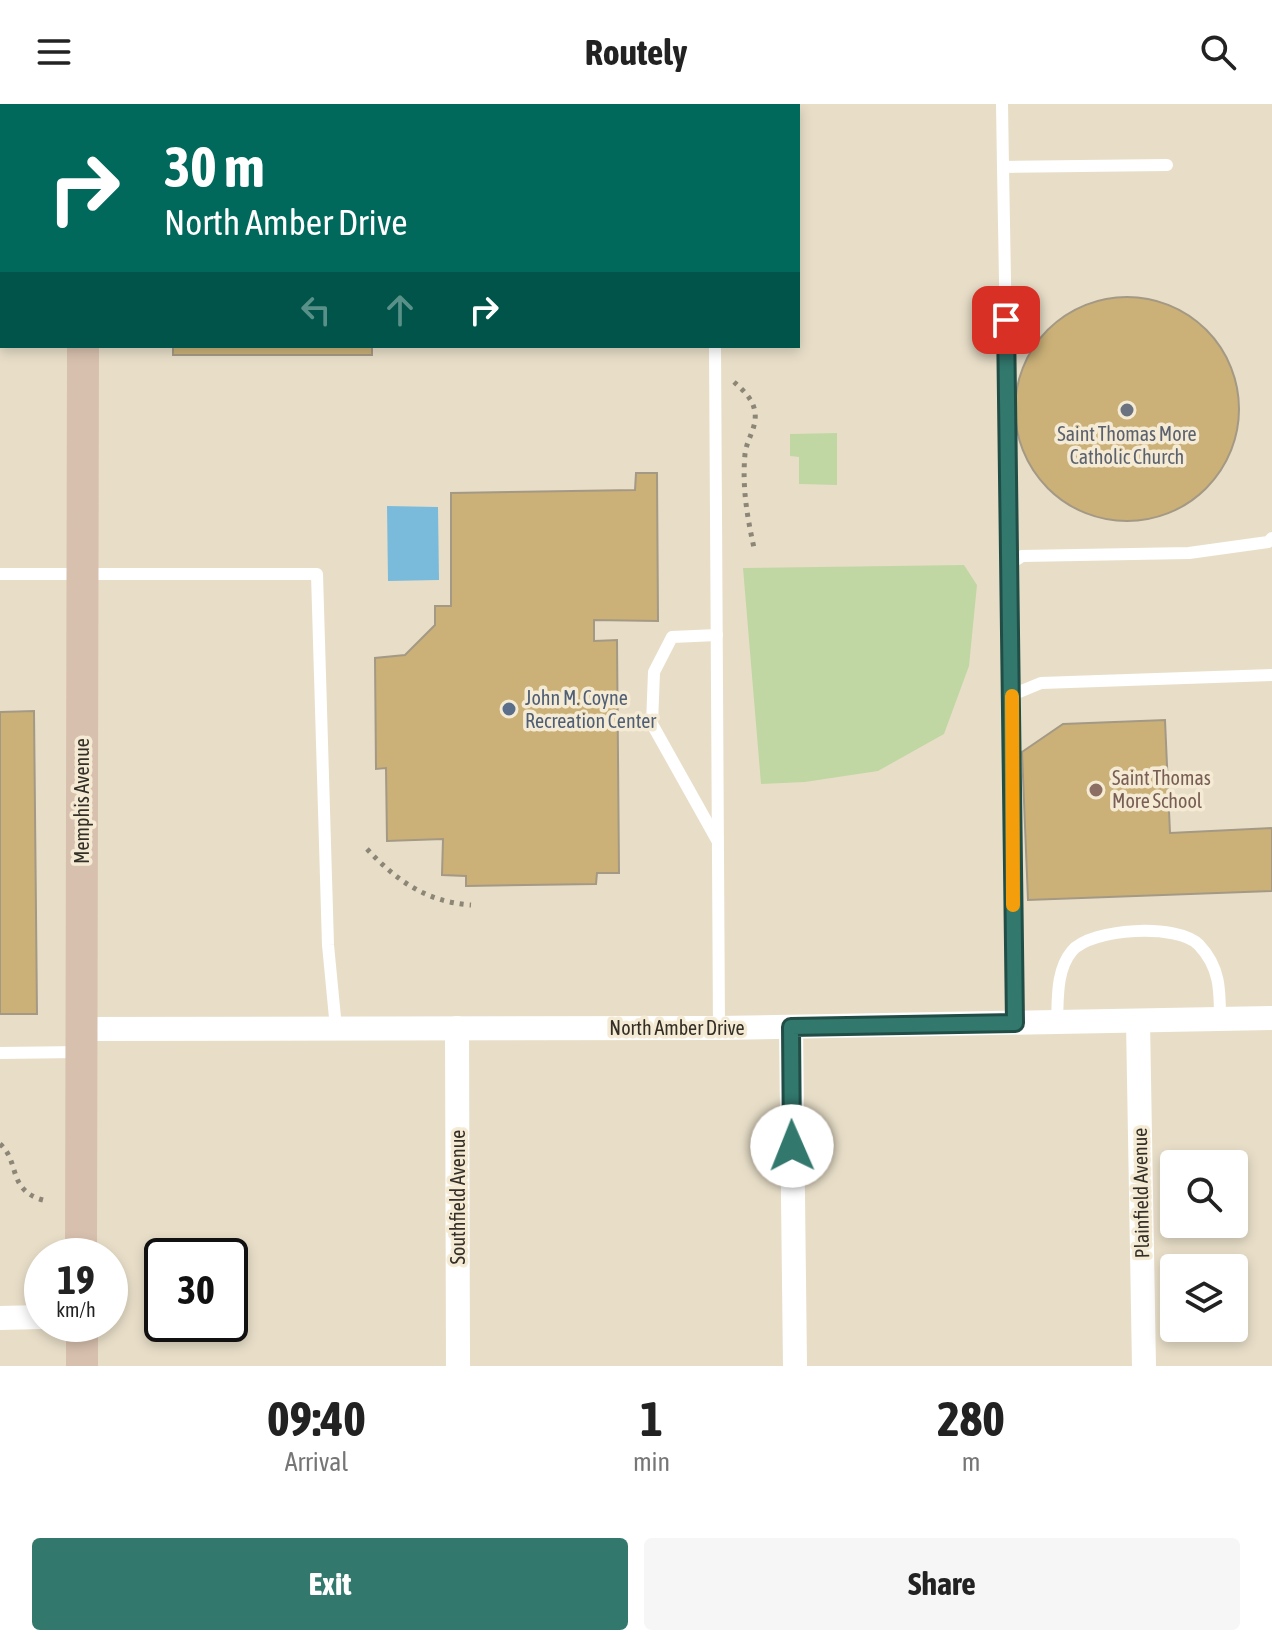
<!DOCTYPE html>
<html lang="en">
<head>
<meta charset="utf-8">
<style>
  body { margin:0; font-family:"Asap Condensed",sans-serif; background:#f6f6f6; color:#222; height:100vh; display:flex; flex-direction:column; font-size:30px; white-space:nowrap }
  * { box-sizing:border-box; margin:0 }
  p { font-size:26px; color:#767676 }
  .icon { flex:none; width:44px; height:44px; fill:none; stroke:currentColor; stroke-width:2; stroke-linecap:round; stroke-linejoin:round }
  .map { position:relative; height:1262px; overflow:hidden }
  .side { display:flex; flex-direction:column; background:#fff; flex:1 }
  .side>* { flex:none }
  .guide { position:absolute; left:0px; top:0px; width:800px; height:244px; box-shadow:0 4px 12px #0003; background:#00695c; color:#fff; overflow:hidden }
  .fabs { position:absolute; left:1160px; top:1046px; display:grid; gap:16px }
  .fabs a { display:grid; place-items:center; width:88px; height:88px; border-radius:8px; background:#fff; box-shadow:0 4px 12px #0003; font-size:40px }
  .speed { position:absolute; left:24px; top:1134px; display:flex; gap:16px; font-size:40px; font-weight:700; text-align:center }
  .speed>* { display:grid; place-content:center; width:104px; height:104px; border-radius:50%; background:#fff; box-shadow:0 4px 12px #0003; line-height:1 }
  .speed small { font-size:20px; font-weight:400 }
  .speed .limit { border:4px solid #111; border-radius:12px; background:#fff; color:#111 }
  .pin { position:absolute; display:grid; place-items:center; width:68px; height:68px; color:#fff; margin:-34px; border-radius:16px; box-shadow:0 4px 12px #0006 }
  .me { position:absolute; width:88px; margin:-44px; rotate:359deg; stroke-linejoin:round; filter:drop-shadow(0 0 6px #0008) }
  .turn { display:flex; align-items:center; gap:28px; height:168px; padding:0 32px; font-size:36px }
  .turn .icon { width:104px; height:104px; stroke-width:2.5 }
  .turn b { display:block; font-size:56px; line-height:68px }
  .lanes { display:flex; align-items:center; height:76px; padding:0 32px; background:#0003; justify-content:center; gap:40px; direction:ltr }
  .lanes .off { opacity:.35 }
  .eta { display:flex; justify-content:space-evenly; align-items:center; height:136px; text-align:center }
  .eta b { font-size:48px; font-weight:700; line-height:56px }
  .action { display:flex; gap:16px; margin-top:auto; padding:16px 32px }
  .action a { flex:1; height:92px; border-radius:8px; background:#32786d; color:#fff; font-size:32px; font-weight:700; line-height:92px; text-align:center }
  .action a+a { background:#f6f6f6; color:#222 }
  header { display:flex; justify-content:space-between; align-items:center; height:104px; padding:0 32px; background:#fff; font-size:36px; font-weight:700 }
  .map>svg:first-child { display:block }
</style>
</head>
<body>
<header><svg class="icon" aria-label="menu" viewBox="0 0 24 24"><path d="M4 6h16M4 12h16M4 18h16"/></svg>Routely<svg class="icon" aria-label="search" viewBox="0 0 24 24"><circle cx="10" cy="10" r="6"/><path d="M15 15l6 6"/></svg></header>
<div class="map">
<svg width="1272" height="1262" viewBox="0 0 1272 1262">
  <rect width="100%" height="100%" fill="#e8dec8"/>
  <g fill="#c0d7a4">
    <polygon points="837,329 837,381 799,380 799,353 790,352 790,330"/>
    <polygon points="964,461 977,481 969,562 944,630 878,667 805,678 761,680 743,464"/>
  </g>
  <polygon fill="#7abbdb" points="387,402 438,403 439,476 388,477"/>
  <g fill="#cbb178" stroke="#a39985" stroke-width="2">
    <circle cx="1127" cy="305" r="112"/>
    <rect x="173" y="242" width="199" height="9"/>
    <polygon points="636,369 657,369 658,517 594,516 594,537 617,536 619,769 597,769 596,780 466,782 466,772 442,771 443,735 387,737 386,664 376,665 375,554 405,551 435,521 435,502 451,502 451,389 635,386"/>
    <polygon points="34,607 37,910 0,910 0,608"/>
    <polygon points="1165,616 1170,729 1272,724 1272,787 1028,796 1022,648 1063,620"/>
  </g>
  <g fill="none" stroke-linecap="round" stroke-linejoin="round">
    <g stroke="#8d8677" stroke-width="5" stroke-dasharray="4 6" stroke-linecap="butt">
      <path d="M734,278c9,8 19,17 21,30 2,16 -8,26 -10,42 -3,33 2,62 9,94"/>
      <path d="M367,745c29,31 59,53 104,56"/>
      <path d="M0,1040c20,17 7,46 43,56"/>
    </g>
    <g stroke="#fff" stroke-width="12">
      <polyline points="1002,0 1003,63 1167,61"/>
      <polyline points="1003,63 1010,460"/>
      <polyline points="0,149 2,149"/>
      <polyline points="715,242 719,924"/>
      <polyline points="0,470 317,470 328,841 336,924"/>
      <polyline points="1012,591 1009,478 1010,460 1022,452 1189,449 1268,438 1272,434"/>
      <polyline points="717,736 652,620 654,568 672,533 717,531"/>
      <path d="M1057,918c1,-23 -1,-52 15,-71 19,-23 106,-28 127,-6 21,22 21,45 21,74"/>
      <polyline points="1015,919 1012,591 1041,579 1272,571"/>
      <polyline points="0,949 80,948"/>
    </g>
    <g stroke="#fff" stroke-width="24">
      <polyline points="1138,917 1144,1262"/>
      <polyline points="791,923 795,1262"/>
      <polyline points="457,924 458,1262"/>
      <polyline points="81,925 719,924 1272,914"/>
      <polyline points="0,1214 42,1213"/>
    </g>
    <g stroke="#d8c0ae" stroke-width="32">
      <polyline points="82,0 82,2"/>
      <polyline points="81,1152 83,242"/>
      <polyline points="82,1220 82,1262"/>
    </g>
  </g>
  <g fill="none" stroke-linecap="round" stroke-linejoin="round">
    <g stroke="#204e47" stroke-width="20">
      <polyline id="route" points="792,1042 791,923 1015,919 1006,216"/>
    </g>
    <use href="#route" stroke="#32786d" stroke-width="14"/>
    <polyline stroke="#f59e0b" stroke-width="14" points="1012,592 1013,801"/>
  </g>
  <circle fill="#6b7280" stroke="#f5ebd5" stroke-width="3" cx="1127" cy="306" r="8"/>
  <circle fill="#5c6f8a" stroke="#f5ebd5" stroke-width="3" cx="509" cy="605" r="8"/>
  <circle fill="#8d6e63" stroke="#f5ebd5" stroke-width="3" cx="1096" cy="686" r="8"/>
  <g text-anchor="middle" stroke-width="7" stroke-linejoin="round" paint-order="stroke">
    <g font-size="20" fill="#5b616d" stroke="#f5ebd5">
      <text x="1127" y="337">Saint Thomas More<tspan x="1127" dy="23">Catholic Church</tspan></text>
    </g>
    <g font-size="20" fill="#4e5e75" stroke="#f5ebd5" text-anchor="start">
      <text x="525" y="601">John M. Coyne<tspan x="525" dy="23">Recreation Center</tspan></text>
    </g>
    <g font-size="20" fill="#785e54" stroke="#f5ebd5" text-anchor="start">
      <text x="1112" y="681">Saint Thomas<tspan x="1112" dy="23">More School</tspan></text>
    </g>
    <g font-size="20" fill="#332f27" stroke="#f5ebd5">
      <text transform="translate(82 697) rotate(-90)" y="7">Memphis Avenue</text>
      <text x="677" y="931">North Amber Drive</text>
      <text transform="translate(1141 1089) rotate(-91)" y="7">Plainfield Avenue</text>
      <text transform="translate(458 1093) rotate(-90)" y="7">Southfield Avenue</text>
    </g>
  </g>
</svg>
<div class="fabs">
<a><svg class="icon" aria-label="search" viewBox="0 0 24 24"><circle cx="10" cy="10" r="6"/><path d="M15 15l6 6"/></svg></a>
<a><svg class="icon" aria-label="layers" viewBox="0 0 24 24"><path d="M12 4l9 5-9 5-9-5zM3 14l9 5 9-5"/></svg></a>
</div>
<div class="speed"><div>19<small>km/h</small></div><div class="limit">30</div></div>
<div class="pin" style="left:1006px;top:216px;background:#d93025"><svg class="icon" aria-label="arrive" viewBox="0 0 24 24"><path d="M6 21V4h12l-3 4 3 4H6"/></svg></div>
<svg class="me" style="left:792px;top:1042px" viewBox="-20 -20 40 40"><circle r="19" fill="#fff"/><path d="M0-13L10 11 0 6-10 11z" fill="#32786d"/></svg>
<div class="guide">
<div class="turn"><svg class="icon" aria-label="right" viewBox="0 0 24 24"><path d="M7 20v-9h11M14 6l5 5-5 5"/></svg><div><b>30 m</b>North Amber Drive</div></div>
<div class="lanes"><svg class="icon off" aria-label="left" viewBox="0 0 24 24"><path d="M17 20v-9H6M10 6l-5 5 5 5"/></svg><svg class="icon off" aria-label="ahead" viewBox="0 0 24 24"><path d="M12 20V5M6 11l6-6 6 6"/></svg><svg class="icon" aria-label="right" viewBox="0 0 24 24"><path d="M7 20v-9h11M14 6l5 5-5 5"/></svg></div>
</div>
</div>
<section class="side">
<div class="eta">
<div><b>09:40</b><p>Arrival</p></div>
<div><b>1</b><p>min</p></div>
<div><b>280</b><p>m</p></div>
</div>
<div class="action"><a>Exit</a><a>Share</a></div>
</section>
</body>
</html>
